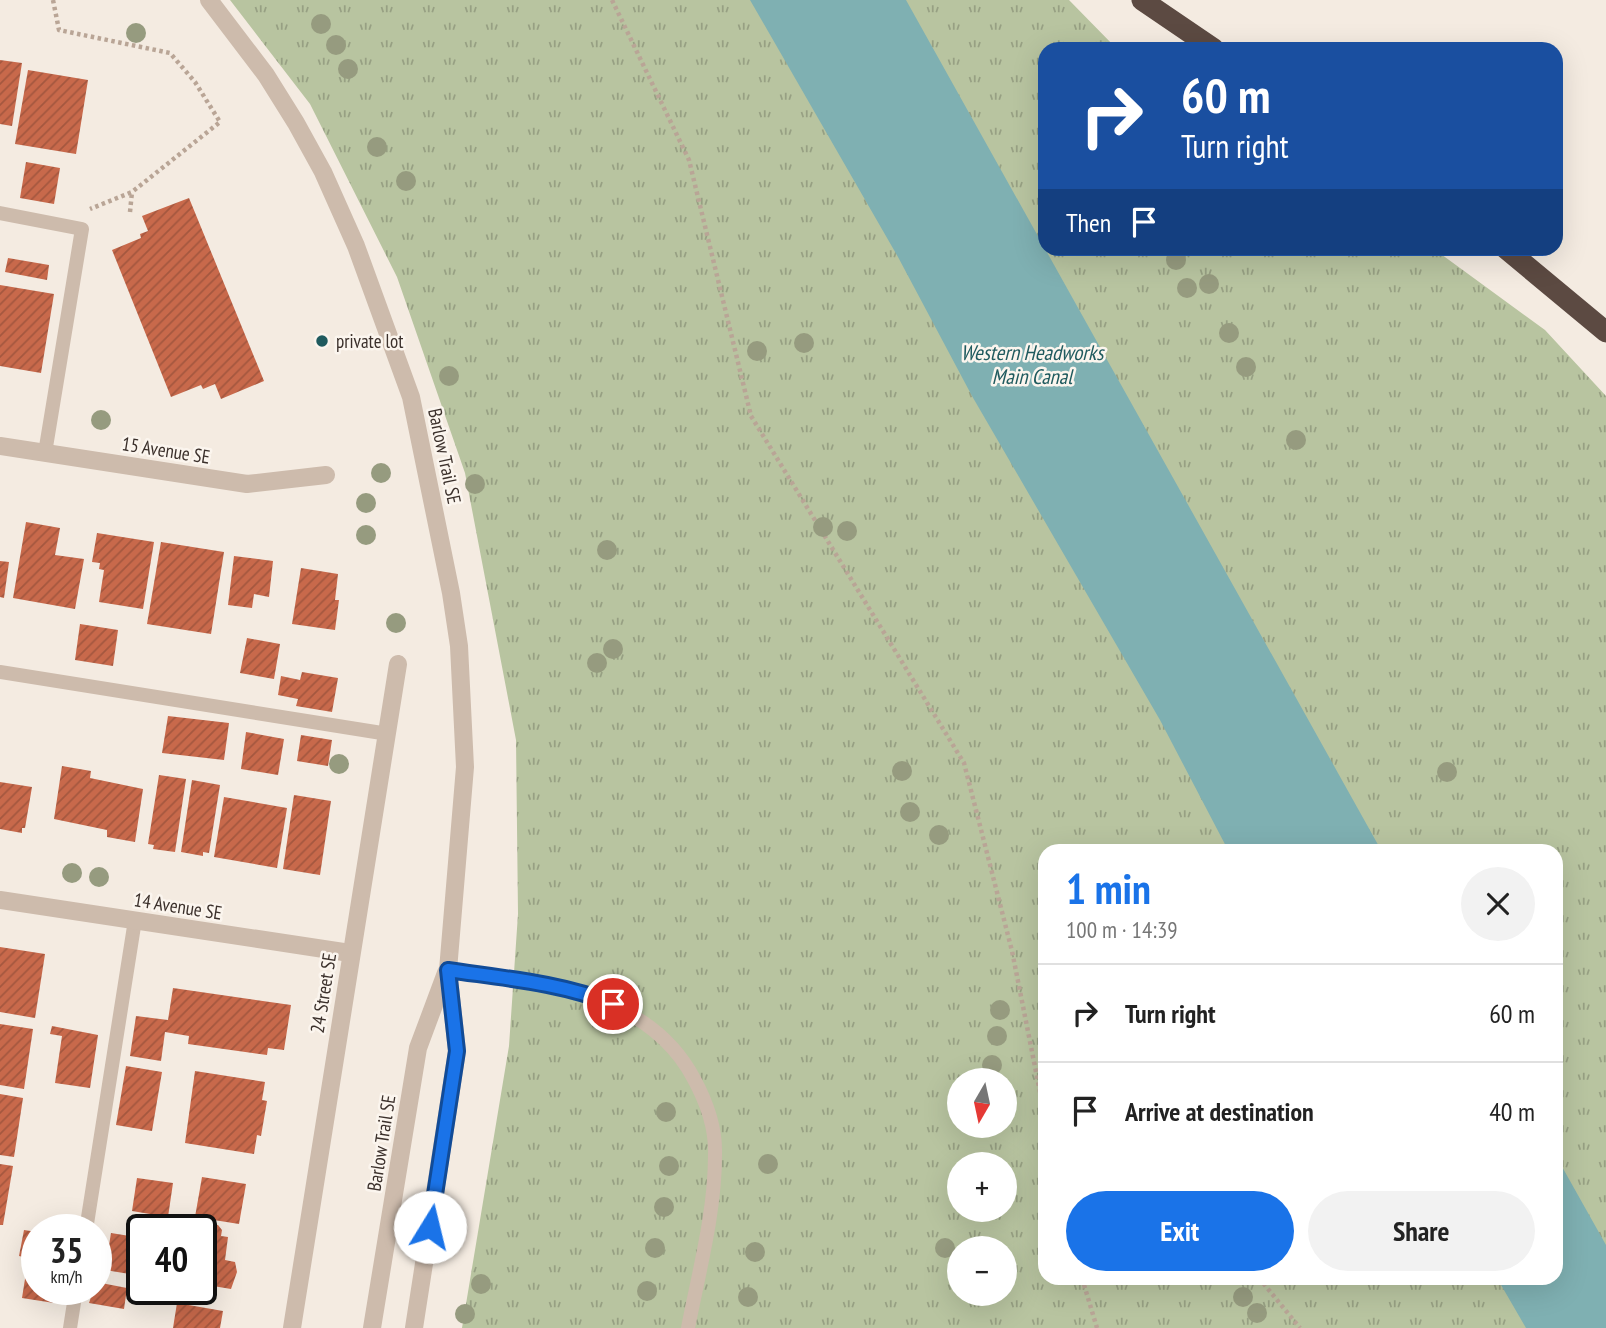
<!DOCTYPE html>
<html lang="en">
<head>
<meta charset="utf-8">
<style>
  body { margin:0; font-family:"PT Sans Narrow",sans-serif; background:#f2f2f2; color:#222; height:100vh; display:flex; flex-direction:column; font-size:26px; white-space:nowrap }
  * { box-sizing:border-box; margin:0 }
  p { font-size:23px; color:#767676 }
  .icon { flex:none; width:38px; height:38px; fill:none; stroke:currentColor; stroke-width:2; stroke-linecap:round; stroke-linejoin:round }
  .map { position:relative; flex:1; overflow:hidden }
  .drawer { position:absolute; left:1038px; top:844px; width:525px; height:441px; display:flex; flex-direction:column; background:#fff; border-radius:21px; box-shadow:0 7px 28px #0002 }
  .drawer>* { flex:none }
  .guide { position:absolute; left:1038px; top:42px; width:525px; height:214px; border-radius:21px; box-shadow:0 7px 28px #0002; background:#1a4fa0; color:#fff; overflow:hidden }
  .needle { width:46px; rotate:189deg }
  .buttons { position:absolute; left:947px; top:1068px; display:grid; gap:14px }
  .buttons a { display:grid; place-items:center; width:70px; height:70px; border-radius:50%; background:#fff; box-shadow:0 7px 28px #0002; font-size:35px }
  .speed { position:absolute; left:21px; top:1214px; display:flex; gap:14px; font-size:35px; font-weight:700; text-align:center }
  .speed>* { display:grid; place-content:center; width:91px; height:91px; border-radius:50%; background:#fff; box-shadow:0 7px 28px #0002; line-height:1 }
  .speed small { font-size:18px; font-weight:400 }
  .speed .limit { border:4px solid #111; border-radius:10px; background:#fff; color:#111 }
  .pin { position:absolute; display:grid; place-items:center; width:60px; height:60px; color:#fff; margin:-30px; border:4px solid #fff; border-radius:50%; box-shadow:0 2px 7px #0007 }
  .me { position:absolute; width:77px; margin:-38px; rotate:9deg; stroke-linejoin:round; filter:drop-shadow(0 0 5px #0008) }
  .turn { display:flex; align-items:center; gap:24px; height:147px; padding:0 28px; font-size:32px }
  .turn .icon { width:91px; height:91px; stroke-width:2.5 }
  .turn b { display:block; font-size:49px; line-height:60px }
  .then { display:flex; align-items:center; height:66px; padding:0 28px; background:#0003; gap:14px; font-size:26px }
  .round { display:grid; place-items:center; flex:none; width:74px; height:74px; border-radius:37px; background:#f2f2f2 }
  .head { display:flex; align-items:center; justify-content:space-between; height:119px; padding:0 28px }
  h1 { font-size:42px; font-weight:800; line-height:52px; color:#1a73e8 }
  .primary-button { display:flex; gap:14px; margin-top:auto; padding:14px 28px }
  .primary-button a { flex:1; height:80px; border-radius:42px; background:#1a73e8; color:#fff; font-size:28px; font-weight:800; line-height:80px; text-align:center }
  .primary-button a+a { background:#f2f2f2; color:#222 }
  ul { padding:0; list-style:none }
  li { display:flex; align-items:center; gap:21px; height:98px; padding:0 28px; border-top:2px solid #e0e0e0 }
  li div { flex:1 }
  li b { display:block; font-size:26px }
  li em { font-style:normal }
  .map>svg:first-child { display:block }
</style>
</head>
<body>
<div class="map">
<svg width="1606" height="1328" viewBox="0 0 1606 1328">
  <defs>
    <pattern id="grass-tufts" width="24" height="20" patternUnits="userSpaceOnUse" patternTransform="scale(1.75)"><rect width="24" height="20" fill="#b8c4a0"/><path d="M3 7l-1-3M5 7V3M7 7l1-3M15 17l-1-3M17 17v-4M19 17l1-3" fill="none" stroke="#97a083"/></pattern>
    <pattern id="building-hatch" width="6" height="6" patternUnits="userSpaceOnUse" patternTransform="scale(1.75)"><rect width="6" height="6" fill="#c8694b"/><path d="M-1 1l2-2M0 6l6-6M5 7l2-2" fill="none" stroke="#a4573f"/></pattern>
  </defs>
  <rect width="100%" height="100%" fill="#f4ebe1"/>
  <path fill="url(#grass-tufts)" fill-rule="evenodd" d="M230,0h839l48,49h-72v199l389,1 111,81 61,66v932h-1144l47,-282 9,-132 -2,-174 -51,-267 -68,-196 -87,-173zM1045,850h511v428h-511zM959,1080h45v45h-45zM959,1164h45v45h-45zM959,1248h45v45h-45z"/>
  <g fill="#7fb0b2">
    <polygon points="750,0 906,0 1381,850 1228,850 1160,720 972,396 898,257"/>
    <polygon points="1556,1156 1606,1245 1606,1328 1526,1328 1497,1278 1556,1278"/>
  </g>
  <g fill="url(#building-hatch)">
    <polygon points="0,60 22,63 12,126 0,124"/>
    <polygon points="28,70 88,80 76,154 15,144"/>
    <polygon points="26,162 60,168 54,204 20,198"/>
    <polygon points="189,198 264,381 221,399 215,384 203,389 201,385 171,397 112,250 141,238 140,234 148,231 142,216"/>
    <polygon points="8,258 49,265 47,280 5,272"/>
    <polygon points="0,285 54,294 41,373 0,366"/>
    <polygon points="26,522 60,528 55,555 84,559 75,609 13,598"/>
    <polygon points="97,533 154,542 143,609 99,602 104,570 99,569 100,563 92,562"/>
    <polygon points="161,542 224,552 211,634 147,624"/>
    <polygon points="234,556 273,561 269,597 254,594 252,608 228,605"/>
    <polygon points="0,561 9,562 4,598 0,597"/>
    <polygon points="301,568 338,574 335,600 339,600 335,630 292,624"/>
    <polygon points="80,624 118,630 113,666 75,660"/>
    <polygon points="247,638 280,644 274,679 240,673"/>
    <polygon points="302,672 338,678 332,712 296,706 298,699 278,695 281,676 300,680"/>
    <polygon points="168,716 229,723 224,760 162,753"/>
    <polygon points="246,732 284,739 278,775 241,769"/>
    <polygon points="301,735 332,740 328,766 297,761"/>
    <polygon points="62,766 91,771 90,778 143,789 135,842 107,837 107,830 54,819"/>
    <polygon points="159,775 186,779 175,852 153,849 154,845 148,844"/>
    <polygon points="192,780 220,785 209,853 203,852 203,856 181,852"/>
    <polygon points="0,782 32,787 25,828 22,828 22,833 0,829"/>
    <polygon points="294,795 331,801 320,875 283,869"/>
    <polygon points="224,797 287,808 277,868 214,857"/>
    <polygon points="0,947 45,954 35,1018 0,1012"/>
    <polygon points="173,988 291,1005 284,1050 268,1048 267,1055 188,1044 189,1036 165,1032 161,1061 130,1056 136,1016 168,1020"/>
    <polygon points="0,1024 33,1029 24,1089 0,1085"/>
    <polygon points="52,1026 98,1035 90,1088 55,1083 62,1036 50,1034"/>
    <polygon points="126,1066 162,1072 152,1131 116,1125"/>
    <polygon points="195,1071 265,1082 262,1100 267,1101 261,1136 257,1135 254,1154 185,1143"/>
    <polygon points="0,1094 23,1098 14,1157 0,1155"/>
    <polygon points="0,1164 13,1166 3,1225 0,1225"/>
    <polygon points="202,1177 246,1184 239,1224 195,1217"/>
    <polygon points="137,1178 173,1183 168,1217 132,1211"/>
    <polygon points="195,1221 218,1225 222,1230 221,1236 228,1237 225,1260 235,1262 237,1272 231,1289 201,1284 201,1230 190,1230"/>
    <polygon points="24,1230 37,1232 37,1260 19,1256"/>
    <polygon points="111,1233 142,1238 142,1276 105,1270"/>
    <polygon points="28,1260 37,1261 37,1290 56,1290 54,1303 22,1298"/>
    <polygon points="96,1282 127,1288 124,1309 89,1303"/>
    <polygon points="177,1303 223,1311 220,1328 173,1328"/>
  </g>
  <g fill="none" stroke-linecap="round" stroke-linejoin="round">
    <g stroke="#b9a596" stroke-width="4.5" stroke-dasharray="3.5 3.5" stroke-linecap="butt">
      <polyline points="53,0 59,30 170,53 195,82 220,122 132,192 90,209"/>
      <polyline points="612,0 689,160 751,416 964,763 1012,951 1040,1092 1045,1143"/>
      <polyline points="130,212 132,192"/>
      <polyline points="1082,1278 1097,1328"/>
      <polyline points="1259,1278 1300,1328"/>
    </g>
    <g stroke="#cdbbac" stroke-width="14">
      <polyline points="0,213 82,229 45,453"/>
      <polyline points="0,672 388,734"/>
      <path d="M448,970c89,13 199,19 246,109 12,22 22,50 21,76 0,58 -16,116 -27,173"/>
      <polyline points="86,1230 135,920"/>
      <polyline points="70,1328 76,1290"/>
    </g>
    <g stroke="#cdbbac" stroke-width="18">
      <polyline points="0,446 247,484 326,475"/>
      <polyline points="0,900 350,953"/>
      <polyline points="292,1328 398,664"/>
    </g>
    <g stroke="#cdbbac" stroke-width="18">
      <polyline points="209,0 266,75 296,123 323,172 356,246 411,397 451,593 459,646 465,767 448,970 457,1051 414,1328"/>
      <polyline points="372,1328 418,1048 446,973"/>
    </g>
    <g stroke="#5c4a42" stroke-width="21">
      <polyline points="1142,0 1214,49"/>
      <polyline points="1505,248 1606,332"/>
    </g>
  </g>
  <g fill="#969b7f">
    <circle cx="321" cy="24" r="10"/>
    <circle cx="136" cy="33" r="10"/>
    <circle cx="336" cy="45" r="10"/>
    <circle cx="348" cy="69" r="10"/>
    <circle cx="377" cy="147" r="10"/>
    <circle cx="406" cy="181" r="10"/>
    <circle cx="1176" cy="260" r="10"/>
    <circle cx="1209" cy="284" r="10"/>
    <circle cx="1187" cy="288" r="10"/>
    <circle cx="1229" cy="333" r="10"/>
    <circle cx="804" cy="343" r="10"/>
    <circle cx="757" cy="351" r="10"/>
    <circle cx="1246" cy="367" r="10"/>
    <circle cx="449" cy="376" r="10"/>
    <circle cx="101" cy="420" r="10"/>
    <circle cx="1296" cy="440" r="10"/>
    <circle cx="381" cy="473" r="10"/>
    <circle cx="475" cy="484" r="10"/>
    <circle cx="366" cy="503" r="10"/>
    <circle cx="823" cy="527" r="10"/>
    <circle cx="847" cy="531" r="10"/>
    <circle cx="366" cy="535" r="10"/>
    <circle cx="607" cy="550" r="10"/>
    <circle cx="396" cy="623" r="10"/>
    <circle cx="613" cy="649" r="10"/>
    <circle cx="597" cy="663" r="10"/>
    <circle cx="339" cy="764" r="10"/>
    <circle cx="902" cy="771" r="10"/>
    <circle cx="1447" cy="772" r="10"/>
    <circle cx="910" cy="812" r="10"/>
    <circle cx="939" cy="835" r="10"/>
    <circle cx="72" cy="873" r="10"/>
    <circle cx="99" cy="877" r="10"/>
    <circle cx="1000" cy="1010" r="10"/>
    <circle cx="997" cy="1036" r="10"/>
    <circle cx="992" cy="1065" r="10"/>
    <circle cx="666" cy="1112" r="10"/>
    <circle cx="768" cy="1164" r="10"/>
    <circle cx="669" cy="1166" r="10"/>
    <circle cx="664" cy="1207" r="10"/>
    <circle cx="655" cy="1248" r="10"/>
    <circle cx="945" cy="1248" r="10"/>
    <circle cx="755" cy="1252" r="10"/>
    <circle cx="481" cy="1284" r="10"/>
    <circle cx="647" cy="1291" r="10"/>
    <circle cx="748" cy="1297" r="10"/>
    <circle cx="1243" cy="1297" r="10"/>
    <circle cx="1257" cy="1313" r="10"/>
    <circle cx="465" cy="1314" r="10"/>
  </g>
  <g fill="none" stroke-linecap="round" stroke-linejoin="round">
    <g stroke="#114b97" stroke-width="18">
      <path id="route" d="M430,1227l27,-176 -9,-81c54,8 114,13 165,34"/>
    </g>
    <use href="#route" stroke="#1a73e8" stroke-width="12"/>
  </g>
  <circle fill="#1f5a5e" stroke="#fbf5ee" stroke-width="2.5" cx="322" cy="341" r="7"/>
  <g text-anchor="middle" stroke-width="5" stroke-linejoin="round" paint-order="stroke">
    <g font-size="19" fill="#3b302b" stroke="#fbf5ee" text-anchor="start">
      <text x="336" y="348">private lot</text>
    </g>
    <g font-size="19" fill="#3b302b" stroke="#fbf5ee">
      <text transform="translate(166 450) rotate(9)" y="7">15 Avenue SE</text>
      <text transform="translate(445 456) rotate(78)" y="7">Barlow Trail SE</text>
      <text transform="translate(178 906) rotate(9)" y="7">14 Avenue SE</text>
      <text transform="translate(323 993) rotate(-81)" y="7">24 Street SE</text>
      <text transform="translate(381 1143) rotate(-81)" y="7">Barlow Trail SE</text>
    </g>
    <g font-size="21" font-style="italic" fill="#1f5a5e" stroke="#fbf5ee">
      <text x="1032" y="360">Western Headworks<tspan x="1032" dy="24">Main Canal</tspan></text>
    </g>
  </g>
</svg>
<div class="buttons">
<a><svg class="needle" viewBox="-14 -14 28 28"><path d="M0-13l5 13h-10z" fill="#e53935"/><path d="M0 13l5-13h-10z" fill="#767676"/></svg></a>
<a>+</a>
<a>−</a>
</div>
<div class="speed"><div>35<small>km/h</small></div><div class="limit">40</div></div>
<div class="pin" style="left:613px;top:1004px;background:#d93025"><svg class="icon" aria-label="arrive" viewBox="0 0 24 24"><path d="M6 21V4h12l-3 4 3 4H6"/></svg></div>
<svg class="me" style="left:430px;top:1227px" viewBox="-20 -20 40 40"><circle r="19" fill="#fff"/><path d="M0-13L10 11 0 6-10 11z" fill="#1a73e8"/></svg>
<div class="guide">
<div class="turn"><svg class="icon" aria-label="right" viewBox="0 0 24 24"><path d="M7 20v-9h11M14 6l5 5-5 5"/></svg><div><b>60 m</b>Turn right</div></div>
<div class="then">Then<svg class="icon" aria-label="arrive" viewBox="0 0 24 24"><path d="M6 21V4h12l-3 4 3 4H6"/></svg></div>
</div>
<section class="drawer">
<div class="head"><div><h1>1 min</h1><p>100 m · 14:39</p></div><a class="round"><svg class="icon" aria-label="close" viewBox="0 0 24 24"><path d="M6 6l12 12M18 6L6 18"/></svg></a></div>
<ul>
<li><svg class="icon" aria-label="right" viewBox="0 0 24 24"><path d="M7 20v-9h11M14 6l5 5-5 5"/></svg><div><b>Turn right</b></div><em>60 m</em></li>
<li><svg class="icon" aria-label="arrive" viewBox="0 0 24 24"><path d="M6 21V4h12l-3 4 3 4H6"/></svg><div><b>Arrive at destination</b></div><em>40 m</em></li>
</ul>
<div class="primary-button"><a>Exit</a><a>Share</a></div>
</section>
</div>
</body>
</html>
